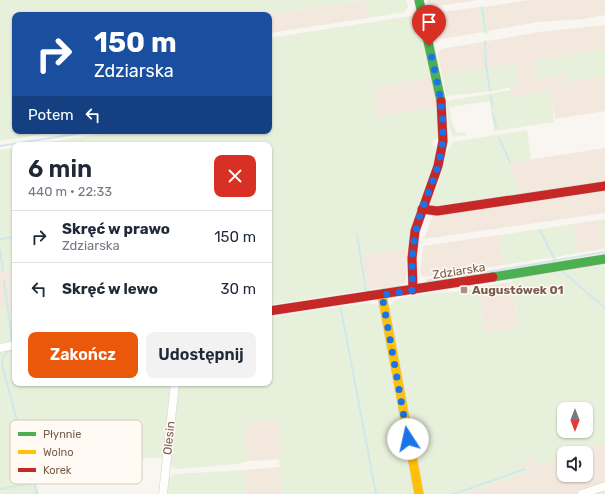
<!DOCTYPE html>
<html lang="pl">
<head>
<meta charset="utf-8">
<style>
  body { margin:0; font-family:Rubik,sans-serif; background:#f2f2f3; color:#1f2937; height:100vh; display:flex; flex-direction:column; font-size:15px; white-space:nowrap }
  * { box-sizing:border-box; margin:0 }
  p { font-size:13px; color:#747a83 }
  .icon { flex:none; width:22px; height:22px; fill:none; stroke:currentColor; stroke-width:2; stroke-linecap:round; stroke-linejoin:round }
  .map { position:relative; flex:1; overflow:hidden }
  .panel { position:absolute; left:12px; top:142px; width:260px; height:244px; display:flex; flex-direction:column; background:#fff; border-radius:8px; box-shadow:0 1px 3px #0004 }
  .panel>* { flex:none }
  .hud { position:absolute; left:12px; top:12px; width:260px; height:122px; border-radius:8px; box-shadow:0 1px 3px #0004; background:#1a4fa0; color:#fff; overflow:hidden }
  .needle { width:26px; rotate:180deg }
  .buttons { position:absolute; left:557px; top:402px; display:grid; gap:8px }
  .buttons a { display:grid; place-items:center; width:36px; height:36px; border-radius:8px; background:#fff; box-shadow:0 1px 3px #0004; font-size:20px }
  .pin { position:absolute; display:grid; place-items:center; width:34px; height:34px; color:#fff; margin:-41px -17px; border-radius:50% 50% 50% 0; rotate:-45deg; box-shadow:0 0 4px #0007 }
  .pin .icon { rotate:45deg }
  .me { position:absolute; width:44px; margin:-22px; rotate:350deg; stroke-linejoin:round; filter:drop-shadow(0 0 3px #0008) }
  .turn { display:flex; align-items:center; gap:14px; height:84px; padding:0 16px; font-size:18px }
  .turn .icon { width:52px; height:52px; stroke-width:2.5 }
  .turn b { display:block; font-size:28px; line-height:34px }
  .then { display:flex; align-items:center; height:38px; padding:0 16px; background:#0003; gap:8px; font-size:15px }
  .round { display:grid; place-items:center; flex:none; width:42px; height:42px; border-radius:8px; background:#f2f2f3 }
  .summary { display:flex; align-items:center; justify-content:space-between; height:68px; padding:0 16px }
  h1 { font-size:24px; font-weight:600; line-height:30px }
  .primary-button { display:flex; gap:8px; margin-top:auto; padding:8px 16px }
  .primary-button a { flex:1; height:46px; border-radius:8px; background:#ea580c; color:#fff; font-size:16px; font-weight:600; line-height:46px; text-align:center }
  .primary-button a+a { background:#f2f2f3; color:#1f2937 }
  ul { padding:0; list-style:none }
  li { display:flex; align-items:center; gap:12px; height:52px; padding:0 16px; border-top:1px solid #e0e1e3 }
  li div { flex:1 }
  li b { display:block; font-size:15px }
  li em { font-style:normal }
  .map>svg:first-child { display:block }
</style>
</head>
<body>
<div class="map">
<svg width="605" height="494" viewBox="0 0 605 494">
  <rect width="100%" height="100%" fill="#f9f5f0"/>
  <g fill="#f2e8de">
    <polygon points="366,0 368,18 269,33 269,15 266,15"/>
    <polygon points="427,0 478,0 432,7 428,4"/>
    <polygon points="529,0 605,0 605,15 583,19 538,22 488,31 484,7"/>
    <polygon points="478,7 483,32 440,39 434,35 429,14"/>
    <polygon points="605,25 605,49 534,61 539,79 565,74 566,82 605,76 605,111 555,119 551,91 512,97 510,87 517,86 515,63 442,75 438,54 441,49 540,32"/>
    <polygon points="431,77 438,108 377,117 373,87"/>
    <polygon points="605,148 605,182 521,194 508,163"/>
    <polygon points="605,189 605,213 424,239 433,215"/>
    <polygon points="599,220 603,249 577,253 573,224"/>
    <polygon points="499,235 504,265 424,277 420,273 423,246"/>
    <polygon points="407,249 406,281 404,284 368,290 362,255"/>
    <polygon points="15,270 15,291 10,292 12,307 0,309 0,272"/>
    <polygon points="511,282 518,327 484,333 478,287"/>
    <polygon points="279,419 282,459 248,461 244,423"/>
    <polygon points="605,442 605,494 462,494 530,471 521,469 519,463 533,458 536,466 564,456 564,475 586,475 586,453 566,453 565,448 572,445 575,452"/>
    <polygon points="280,467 282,494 246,494 244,470"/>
  </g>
  <g fill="#e7f0db" fill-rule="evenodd">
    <polygon points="0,0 406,0 408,7 404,12 368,18 365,0 266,15 15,15 15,131 63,131 0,141"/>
    <polygon points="478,7 484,7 489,33 483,34"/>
    <polygon points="418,15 431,77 373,87 377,116 438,108 438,138 433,140 432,145 436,147 437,152 415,218 407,249 362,255 368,290 269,305 269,145 33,145 118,131 269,131 269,38"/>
    <polygon points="605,49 605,76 566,82 565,74 538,79 534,60"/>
    <polygon points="515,63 517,86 494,91 446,96 442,75"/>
    <polygon points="511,90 512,97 551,90 554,122 494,131 490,101 449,107 452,123 457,133 465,132 466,135 453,137 449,126 446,101"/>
    <polygon points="527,130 531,160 508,163 521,194 429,207 442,173 446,154 453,142"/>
    <polygon points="15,148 15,270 0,272 0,150"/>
    <polygon points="605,219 605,248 603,249 599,220"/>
    <polygon points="573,224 577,253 551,258 546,258 504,265 499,235"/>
    <path d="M605,263v179l-30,10 -3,-7 -7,3 1,5h-2v3l-28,10 -3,-8 -13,5 1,6 7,-3 2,5 -68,23h-38l-35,-187 4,-6 8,-3 30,-5 22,-1 25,-4 6,45 34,-6 -7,-49zM564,409h22v22h-22z"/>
    <polygon points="446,275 453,275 454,278 427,284 426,279"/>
    <polygon points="15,291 15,340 0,343 0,309 12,307 10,292"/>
    <path d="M366,303l13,2 35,189h-132l-3,-34 3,-1 -4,-40 -34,4 4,38 -10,3 -61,5c-4,-1 -6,-3 -7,-6l8,-80h91v-66z"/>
    <polygon points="15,348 15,383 171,383 163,457 32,468 39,494 0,494 0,351"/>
    <polygon points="244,470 246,494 166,494 168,478 175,474"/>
  </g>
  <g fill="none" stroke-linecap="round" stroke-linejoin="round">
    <g stroke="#d0e8ea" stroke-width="2">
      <polyline points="482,7 485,31"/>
      <polyline points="485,41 486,65 490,91"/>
      <polyline points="491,96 492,106"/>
      <polyline points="493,114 496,127"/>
      <polyline points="499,138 510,162"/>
      <polyline points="0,146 94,131"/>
      <polyline points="540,230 555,260"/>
      <polyline points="357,234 366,291 369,291"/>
      <polyline points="0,239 15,237"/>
      <polyline points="0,250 3,271"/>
      <polyline points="563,272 605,308"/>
      <polyline points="481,273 605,252"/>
      <polyline points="459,276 475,274"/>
      <polyline points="4,281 12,340"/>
      <polyline points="428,281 454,277"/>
      <polyline points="382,289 401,286"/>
      <polyline points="341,309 376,494"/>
      <polyline points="15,350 7,352 3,358 2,365 37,494"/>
      <polyline points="0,489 34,483"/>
      <polyline points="454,494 525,469"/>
    </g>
    <g stroke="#d7d1cb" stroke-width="9">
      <g id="street">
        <polyline points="0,348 15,345"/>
        <polyline points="163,494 175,383"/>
        <polyline points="582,494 605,486"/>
      </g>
    </g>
    <g stroke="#d9d2cb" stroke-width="10">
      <g id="fast">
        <polyline points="419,0 441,101"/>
        <polyline points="493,277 605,259"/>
      </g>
    </g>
    <g stroke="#d9d2cb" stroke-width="10">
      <polyline id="slow" points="382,295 419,494"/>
    </g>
    <g stroke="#d9d2cb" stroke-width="10">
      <g id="jam">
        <polyline points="422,209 437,211 605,186"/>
        <polyline points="413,290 412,258 415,231 438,166 443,141 441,101"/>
        <polyline points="269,311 493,277"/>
      </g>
    </g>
    <use href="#street" stroke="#fefefd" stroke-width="8"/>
    <use href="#fast" stroke="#4caf50" stroke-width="9"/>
    <use href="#slow" stroke="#ffc107" stroke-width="9"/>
    <use href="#jam" stroke="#c62828" stroke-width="9"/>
  </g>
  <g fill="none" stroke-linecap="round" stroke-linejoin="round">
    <path stroke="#1a73e8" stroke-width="7" stroke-dasharray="0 12.6" d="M408,439l-26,-144 31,-5c-3,-27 0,-55 9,-81 7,-19 16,-37 19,-57 6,-36 -4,-71 -12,-106"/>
  </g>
  <rect fill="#a69286" stroke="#fffaf3" stroke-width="1.5" x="460" y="286" width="8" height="8" rx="2"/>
  <g text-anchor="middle" stroke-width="3" stroke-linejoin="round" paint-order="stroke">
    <g font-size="12" fill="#7a5c4d" stroke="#fffaf3">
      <text transform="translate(459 271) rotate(-9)" y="4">Zdziarska</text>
      <text transform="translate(169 438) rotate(-84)" y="4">Olesin</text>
    </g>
    <g font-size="12" font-weight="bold" fill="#7a5c4d" stroke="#fffaf3" text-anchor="start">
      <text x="472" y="294">Augustówek 01</text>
    </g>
  </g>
  <rect x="10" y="420" width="132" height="64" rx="6" fill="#fffaf3" stroke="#d7cbc1" stroke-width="1"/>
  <rect x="18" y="432" width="18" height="4" fill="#4caf50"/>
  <rect x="18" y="450" width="18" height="4" fill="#ffc107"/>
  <rect x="18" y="468" width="18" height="4" fill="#c62828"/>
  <g font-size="11" fill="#7a5c4d">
    <text x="43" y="438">Płynnie</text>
    <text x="43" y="456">Wolno</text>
    <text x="43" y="474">Korek</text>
  </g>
</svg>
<div class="buttons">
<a><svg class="needle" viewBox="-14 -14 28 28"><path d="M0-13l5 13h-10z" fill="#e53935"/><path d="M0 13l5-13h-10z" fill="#747a83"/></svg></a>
<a><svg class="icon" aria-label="sound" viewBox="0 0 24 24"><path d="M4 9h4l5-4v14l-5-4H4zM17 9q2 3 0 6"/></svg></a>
</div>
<div class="pin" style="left:429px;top:46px;background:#d93025"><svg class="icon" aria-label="arrive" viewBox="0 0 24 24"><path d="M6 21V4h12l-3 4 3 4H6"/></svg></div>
<svg class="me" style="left:408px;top:439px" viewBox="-20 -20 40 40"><circle r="19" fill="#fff"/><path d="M0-13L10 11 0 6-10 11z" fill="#1a73e8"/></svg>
<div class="hud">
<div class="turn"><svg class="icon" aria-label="right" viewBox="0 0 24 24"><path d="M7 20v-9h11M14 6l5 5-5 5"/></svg><div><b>150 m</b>Zdziarska</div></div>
<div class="then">Potem<svg class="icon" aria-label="left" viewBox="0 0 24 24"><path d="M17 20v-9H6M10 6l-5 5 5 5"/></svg></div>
</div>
<section class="panel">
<div class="summary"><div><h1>6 min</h1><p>440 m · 22:33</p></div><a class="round" style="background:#d93025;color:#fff"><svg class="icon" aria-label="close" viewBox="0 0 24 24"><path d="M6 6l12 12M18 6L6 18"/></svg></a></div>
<ul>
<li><svg class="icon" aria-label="right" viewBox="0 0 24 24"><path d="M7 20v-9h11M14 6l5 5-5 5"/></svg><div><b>Skręć w prawo</b><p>Zdziarska</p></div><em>150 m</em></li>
<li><svg class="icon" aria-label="left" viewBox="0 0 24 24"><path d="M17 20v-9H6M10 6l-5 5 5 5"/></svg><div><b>Skręć w lewo</b></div><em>30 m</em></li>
</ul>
<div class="primary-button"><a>Zakończ</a><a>Udostępnij</a></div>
</section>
</div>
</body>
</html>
